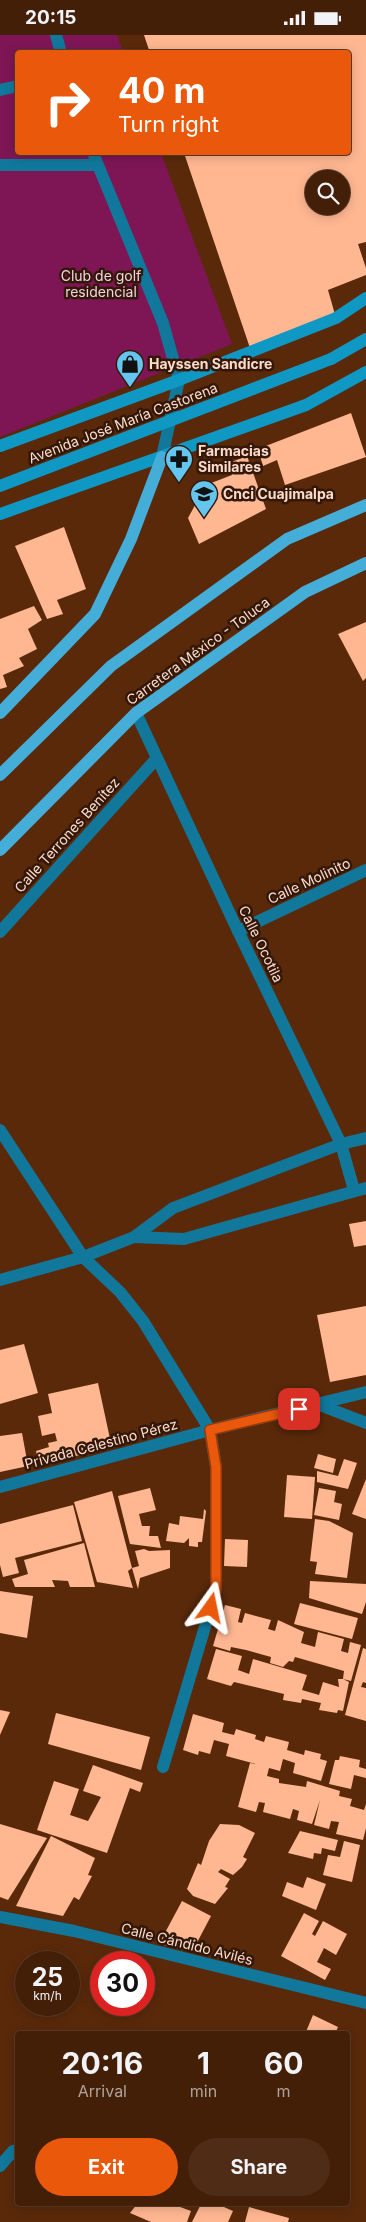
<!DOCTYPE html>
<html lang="en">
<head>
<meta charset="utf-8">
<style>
  body { margin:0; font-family:Inter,sans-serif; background:#4e2c16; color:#f1f3f6; height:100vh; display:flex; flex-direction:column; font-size:19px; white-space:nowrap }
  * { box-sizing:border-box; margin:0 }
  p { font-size:16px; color:#afa29c }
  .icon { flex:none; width:28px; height:28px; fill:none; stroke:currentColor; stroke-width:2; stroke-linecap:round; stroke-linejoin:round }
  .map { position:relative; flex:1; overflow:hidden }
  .panel { position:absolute; left:15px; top:1996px; width:335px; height:175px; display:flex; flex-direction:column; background:#441f08; border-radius:5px; box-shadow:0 2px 12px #0003,0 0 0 1px #5c3d29 }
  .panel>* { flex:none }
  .guide { position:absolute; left:15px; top:15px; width:336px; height:105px; border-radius:5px; box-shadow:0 2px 12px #0003,0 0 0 1px #5c3d29; background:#ea580c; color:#fff; overflow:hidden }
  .buttons { position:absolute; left:305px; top:135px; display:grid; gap:10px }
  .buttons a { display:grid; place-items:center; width:45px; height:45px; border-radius:50%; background:#441f08; box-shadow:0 2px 12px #0003,0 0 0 1px #5c3d29; font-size:25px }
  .speed { position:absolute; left:15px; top:1916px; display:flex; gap:10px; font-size:25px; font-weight:700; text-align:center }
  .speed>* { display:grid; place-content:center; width:65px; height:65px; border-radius:50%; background:#441f08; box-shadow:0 2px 12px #0003,0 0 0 1px #5c3d29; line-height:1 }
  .speed small { font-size:12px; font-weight:400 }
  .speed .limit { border:8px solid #d22; background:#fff; color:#111 }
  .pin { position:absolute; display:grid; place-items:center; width:42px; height:42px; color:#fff; margin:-21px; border-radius:10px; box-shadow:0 2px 8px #0006 }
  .me { position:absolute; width:55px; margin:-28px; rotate:12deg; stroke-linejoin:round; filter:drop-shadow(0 0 4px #0008) }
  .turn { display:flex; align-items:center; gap:18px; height:105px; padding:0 20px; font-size:22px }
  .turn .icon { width:65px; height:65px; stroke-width:2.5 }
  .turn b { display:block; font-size:35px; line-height:42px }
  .eta { display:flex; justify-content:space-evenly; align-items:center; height:85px; text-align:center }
  .eta b { font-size:30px; font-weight:700; line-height:35px }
  .action { display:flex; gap:10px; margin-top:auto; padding:10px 20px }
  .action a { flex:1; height:58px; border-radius:30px; background:#ea580c; color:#fff; font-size:20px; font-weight:700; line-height:58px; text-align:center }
  .action a+a { background:#4e2c16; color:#f1f3f6 }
  .status { display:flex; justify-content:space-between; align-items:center; height:35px; padding:0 25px; background:#441f08; direction:ltr }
  .status svg { height:14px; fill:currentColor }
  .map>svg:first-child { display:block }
</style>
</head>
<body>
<div class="status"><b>20:15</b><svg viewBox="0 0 49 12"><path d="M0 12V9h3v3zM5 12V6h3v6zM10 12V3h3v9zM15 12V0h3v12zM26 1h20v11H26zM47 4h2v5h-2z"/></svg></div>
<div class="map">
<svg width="366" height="2187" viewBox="0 0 366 2187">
  <rect width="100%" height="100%" fill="#5a290a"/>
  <polygon fill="#7e1656" points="0,0 117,0 123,17 18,18 18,118 161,118 232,309 0,402"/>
  <g fill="#ffb792" fill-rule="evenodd">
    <path d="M144,0h222v207l-8,2 8,24v7l-38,15 8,28 -86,30 -66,-195h165v-100h-199zM314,144h27v27h-27z"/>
    <polygon points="351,378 366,422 285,450 277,425 263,431 258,414"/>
    <polygon points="247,421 266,474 199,509 188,483 206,450 232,440 229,428"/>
    <polygon points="64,492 86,554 57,565 63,579 47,584 15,511"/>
    <polygon points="34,571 42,585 28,594 37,614 19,623 24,631 3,640 7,652 0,654 0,584"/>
    <polygon points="366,587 366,643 363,646 338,599"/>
    <polygon points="366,1186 366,1210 354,1212 349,1189"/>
    <polygon points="366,1271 366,1340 330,1347 317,1280"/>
    <polygon points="24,1309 38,1358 0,1369 0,1315"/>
    <polygon points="98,1348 112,1413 39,1429 36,1416 49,1412 48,1408 57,1406 55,1398 42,1401 38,1381 52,1378 48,1359"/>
    <polygon points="22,1398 28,1431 0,1437 0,1401"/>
    <polygon points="318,1419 336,1424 333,1438 314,1433"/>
    <polygon points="344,1424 357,1428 348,1454 317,1447 317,1436 338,1441"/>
    <polygon points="287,1440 315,1442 312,1484 284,1482"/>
    <polygon points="366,1444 366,1484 352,1479"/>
    <polygon points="150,1453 156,1475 139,1479 142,1491 150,1491 149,1501 158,1501 161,1513 130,1509 118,1461"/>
    <polygon points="319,1453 336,1456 334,1467 342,1469 339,1485 314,1480"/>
    <polygon points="112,1456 132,1533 128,1536 133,1553 97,1547 74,1467"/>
    <polygon points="73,1470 82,1506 15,1523 19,1538 3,1542 0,1530 0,1489"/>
    <polygon points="204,1474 206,1476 202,1507 198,1507 198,1512 189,1511 189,1503 184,1508 166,1506 169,1488 179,1490 180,1481 203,1484"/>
    <polygon points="315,1484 329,1486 353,1498 347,1543 315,1539 317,1527 310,1526"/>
    <polygon points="225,1504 248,1505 247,1532 224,1531"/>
    <polygon points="84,1508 95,1552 70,1552 68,1546 52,1545 55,1552 15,1552 12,1544 28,1539 24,1525"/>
    <polygon points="144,1514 149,1516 170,1515 170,1533 140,1543 138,1554 132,1533 139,1531 135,1516"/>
    <polygon points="310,1546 366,1549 366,1567 362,1579 309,1563"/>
    <polygon points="0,1556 33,1561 27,1603 0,1598"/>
    <polygon points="300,1568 358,1583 352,1604 294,1589"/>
    <polygon points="225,1570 241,1574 238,1587 242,1588 245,1578 271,1585 268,1594 275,1596 278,1585 304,1597 301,1608 315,1612 318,1597 344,1604 341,1616 348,1618 350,1607 361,1610 351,1646 343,1644 349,1647 343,1676 338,1675 337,1678 319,1675 321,1668 302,1664 301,1668 283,1665 284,1659 234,1647 231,1651 207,1644 216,1614 242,1621 238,1635 249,1639 253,1624 307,1640 302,1655 319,1660 323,1647 339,1652 338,1644 343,1644 344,1636 295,1622 293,1627 289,1626 283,1632 270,1628 271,1622 246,1615 231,1612 230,1616 213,1611"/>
    <polygon points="363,1613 366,1614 366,1648 363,1647 361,1652 366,1653 366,1686 345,1680"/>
    <polygon points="0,1675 10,1677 0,1700"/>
    <polygon points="56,1678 150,1702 141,1735 48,1709"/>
    <polygon points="193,1679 224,1688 222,1697 234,1700 236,1694 256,1700 255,1704 264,1707 266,1701 289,1707 287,1715 304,1720 305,1715 321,1719 320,1724 327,1726 321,1746 293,1738 295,1728 283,1724 280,1736 269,1733 267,1741 279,1744 279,1748 306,1752 307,1746 340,1756 339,1761 352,1764 350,1771 364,1775 366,1769 366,1793 363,1805 336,1799 339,1787 331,1786 329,1794 314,1790 320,1765 312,1789 297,1785 299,1776 293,1774 290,1784 263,1777 265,1768 259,1767 256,1777 238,1772 250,1728 256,1729 226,1721 229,1709 214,1705 210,1719 199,1716 198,1720 183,1715"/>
    <polygon points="340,1721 360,1725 359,1732 366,1734 366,1743 354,1740 351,1754 329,1749 335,1725 339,1725"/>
    <polygon points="93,1730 143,1748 140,1757 130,1753 107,1818 37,1795 54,1746 79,1754 70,1780 88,1786 101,1762 83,1756"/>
    <polygon points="0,1789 47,1803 8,1865 0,1862"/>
    <polygon points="220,1789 239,1790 255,1798 243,1822 247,1824 242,1832 233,1840 221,1834 218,1837 230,1844 225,1852 228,1853 215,1869 193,1861 187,1854 198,1828 201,1830 209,1806"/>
    <polygon points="300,1796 338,1805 335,1816 322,1813 321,1819 314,1818 313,1824 288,1818"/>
    <polygon points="51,1801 95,1823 88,1840 92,1841 79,1865 74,1862 63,1881 16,1871"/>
    <polygon points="344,1806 360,1810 352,1847 323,1840 328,1820 340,1822"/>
    <polygon points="307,1842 326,1849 316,1875 282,1861 287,1847 303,1853"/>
    <polygon points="182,1866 211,1881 192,1917 159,1909"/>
    <polygon points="304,1878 319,1886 312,1899 315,1901 323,1886 347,1899 336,1920 324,1913 317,1927 331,1934 325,1945 281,1921"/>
    <polygon points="313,1980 338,1992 335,1999 305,1999"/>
    <polygon points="137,2169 172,2169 191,2176 187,2187 151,2187 130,2178"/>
    <polygon points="201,2169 217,2169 233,2176 228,2187 192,2187"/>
    <polygon points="249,2172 289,2183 288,2187 245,2187"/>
  </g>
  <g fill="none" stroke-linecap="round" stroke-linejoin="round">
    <g stroke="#11789b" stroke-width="12">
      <polyline points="56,0 61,18"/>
      <polyline points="0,55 18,51"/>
      <polyline points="93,118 163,288 179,345 162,422"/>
      <polyline points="0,130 97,130"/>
    </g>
    <g stroke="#11789b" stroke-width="12">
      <polyline points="136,678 238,896 341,1109 354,1155"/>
      <polyline points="238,896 366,835"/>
      <polyline points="0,897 157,723"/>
      <polyline points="0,1095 83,1222 120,1257 143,1286 210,1395 216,1432 216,1555 163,1732"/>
      <polyline points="134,1202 184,1204 366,1153"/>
      <polyline points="0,1245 83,1222 134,1202 173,1173 341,1109 366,1103"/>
      <polyline points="317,1369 366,1388"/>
      <polyline points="0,1452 210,1395 366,1357"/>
      <polyline points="0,1882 74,1896 366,1968"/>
      <polyline points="0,2131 13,2116"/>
    </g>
    <g stroke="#0f98c4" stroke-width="12">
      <polyline points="331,324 366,304"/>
      <polyline points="0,411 179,345 336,283 366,263"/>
      <polyline points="0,479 306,370 366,337"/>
    </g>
    <g stroke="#44aed8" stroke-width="12">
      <polyline points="0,678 95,579 131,504 162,422"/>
      <polyline points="0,740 111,631 287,504 366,470"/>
      <polyline points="0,815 136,678 305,557 366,528"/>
    </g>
    <polyline stroke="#0f98c4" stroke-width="12" points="0,451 331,324"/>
  </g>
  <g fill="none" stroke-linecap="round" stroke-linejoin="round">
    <g stroke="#983908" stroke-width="12">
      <polyline id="route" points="211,1573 216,1555 216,1432 210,1395 299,1374"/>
    </g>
    <use href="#route" stroke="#ea580c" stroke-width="9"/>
  </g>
  <defs>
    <g id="shop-pin" transform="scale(1.4375)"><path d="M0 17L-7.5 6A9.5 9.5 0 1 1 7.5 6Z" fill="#64c5ee" stroke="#331708"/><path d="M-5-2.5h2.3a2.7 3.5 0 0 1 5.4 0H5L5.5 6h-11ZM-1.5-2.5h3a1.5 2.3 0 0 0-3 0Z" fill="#111"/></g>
    <g id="pharmacy-pin" transform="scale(1.4375)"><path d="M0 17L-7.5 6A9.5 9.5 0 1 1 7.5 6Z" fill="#64c5ee" stroke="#331708"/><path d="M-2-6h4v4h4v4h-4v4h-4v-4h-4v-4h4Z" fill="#111"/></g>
    <g id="university-pin" transform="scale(1.4375)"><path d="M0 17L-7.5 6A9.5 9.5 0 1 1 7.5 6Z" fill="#64c5ee" stroke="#331708"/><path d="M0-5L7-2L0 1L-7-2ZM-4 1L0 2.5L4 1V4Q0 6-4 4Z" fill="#111"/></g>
  </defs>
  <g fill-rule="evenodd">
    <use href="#shop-pin" x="130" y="329"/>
    <use href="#pharmacy-pin" x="179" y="424"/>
    <use href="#university-pin" x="204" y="459"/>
  </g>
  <g text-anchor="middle" stroke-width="5" stroke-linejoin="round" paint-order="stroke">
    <g font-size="14" fill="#f2d4e2" stroke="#331708">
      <text x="101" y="246">Club de golf<tspan x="101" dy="16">residencial</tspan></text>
    </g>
    <g font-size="14" font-weight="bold" fill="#fbdbcb" stroke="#331708" text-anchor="start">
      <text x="149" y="334">Hayssen Sandicre</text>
      <text x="198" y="421">Farmacias<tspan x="198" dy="16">Similares</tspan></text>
      <text x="223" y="464">Cnci Cuajimalpa</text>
    </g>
    <g font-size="14" fill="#fbdbcb" stroke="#331708">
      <text transform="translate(123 388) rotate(-21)" y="5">Avenida José María Castorena</text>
      <text transform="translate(198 616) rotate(-36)" y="5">Carretera México - Toluca</text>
      <text transform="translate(67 800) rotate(-48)" y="5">Calle Terrones Benítez</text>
      <text transform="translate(309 846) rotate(-25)" y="5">Calle Molinito</text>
      <text transform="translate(261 909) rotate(64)" y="5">Calle Ocotila</text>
      <text transform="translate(101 1409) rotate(-15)" y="5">Privada Celestino Pérez</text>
      <text transform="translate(187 1909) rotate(14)" y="5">Calle Cándido Avilés</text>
    </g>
  </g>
</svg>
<div class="buttons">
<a><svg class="icon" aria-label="search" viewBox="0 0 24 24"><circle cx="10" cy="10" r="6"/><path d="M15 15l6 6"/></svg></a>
</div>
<div class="speed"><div>25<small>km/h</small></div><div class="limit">30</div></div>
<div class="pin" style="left:299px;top:1374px;background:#d93025"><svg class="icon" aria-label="arrive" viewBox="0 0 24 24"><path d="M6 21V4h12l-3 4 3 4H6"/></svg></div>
<svg class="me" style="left:211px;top:1573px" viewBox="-20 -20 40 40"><path d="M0-17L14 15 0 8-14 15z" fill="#ea580c" stroke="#fff" stroke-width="4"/></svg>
<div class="guide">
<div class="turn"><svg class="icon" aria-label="right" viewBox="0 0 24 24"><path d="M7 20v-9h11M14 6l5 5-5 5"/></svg><div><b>40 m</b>Turn right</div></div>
</div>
<section class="panel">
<div class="eta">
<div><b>20:16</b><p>Arrival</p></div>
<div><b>1</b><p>min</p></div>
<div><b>60</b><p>m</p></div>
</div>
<div class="action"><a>Exit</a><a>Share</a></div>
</section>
</div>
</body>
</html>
